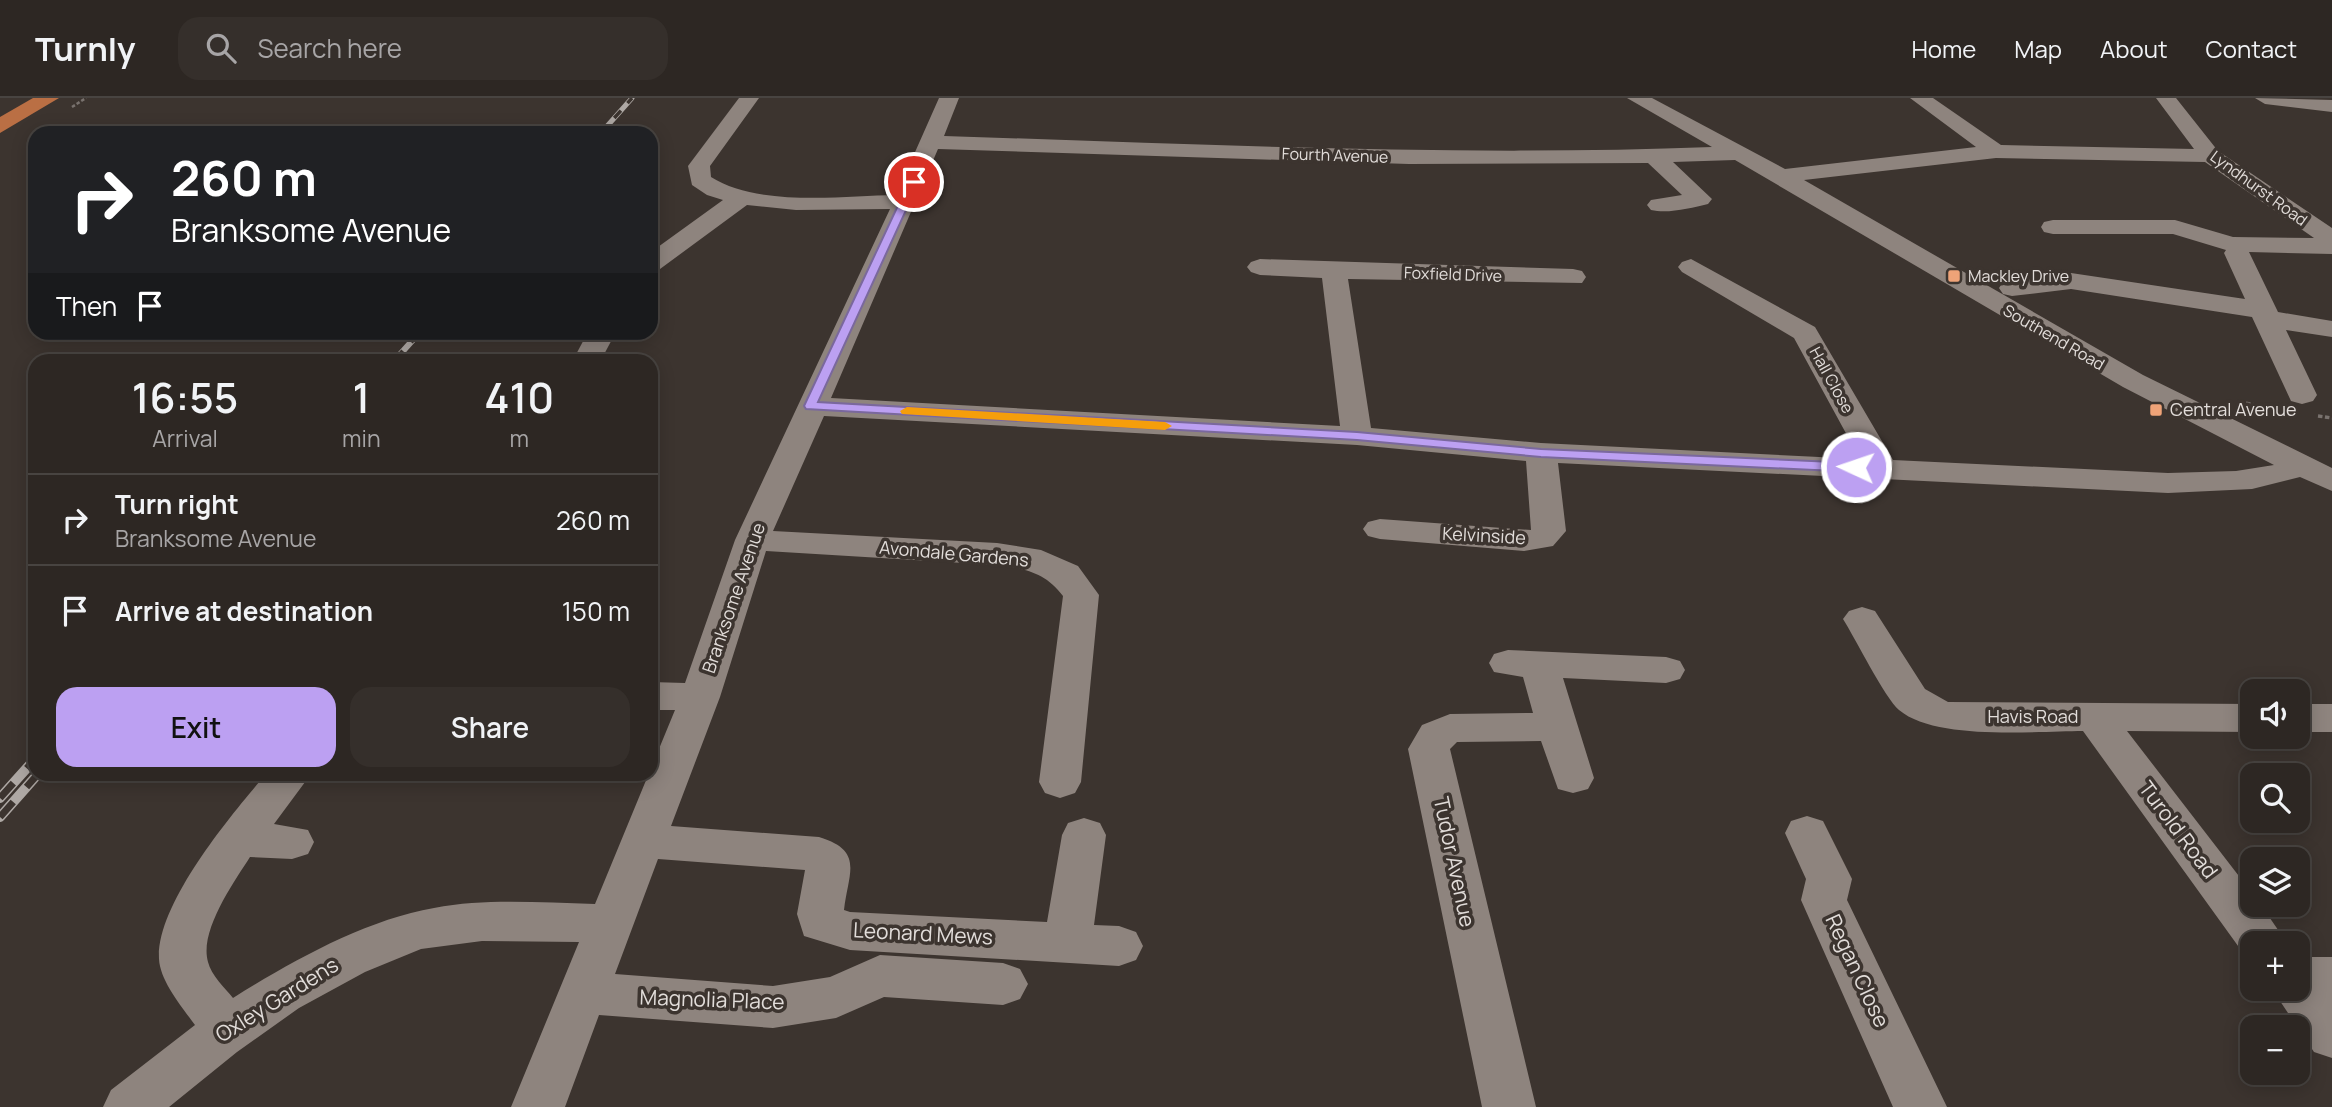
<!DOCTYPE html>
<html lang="en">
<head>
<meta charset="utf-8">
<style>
  body { margin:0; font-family:Manrope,sans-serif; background:#352f2b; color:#f1f3f6; height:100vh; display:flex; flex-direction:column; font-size:26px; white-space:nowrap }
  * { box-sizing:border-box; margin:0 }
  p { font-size:23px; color:#a7a5a6 }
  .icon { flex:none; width:38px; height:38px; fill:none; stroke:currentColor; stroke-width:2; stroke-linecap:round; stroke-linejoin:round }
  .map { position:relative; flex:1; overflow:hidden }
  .drawer { position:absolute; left:28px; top:256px; width:630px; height:427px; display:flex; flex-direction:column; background:#2d2723; border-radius:21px; box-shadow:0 4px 18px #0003,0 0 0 2px #484441 }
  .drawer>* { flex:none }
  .top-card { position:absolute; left:28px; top:28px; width:630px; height:214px; border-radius:21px; box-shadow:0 4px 18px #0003,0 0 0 2px #484441; background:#202124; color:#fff; overflow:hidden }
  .fabs { position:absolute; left:2240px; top:581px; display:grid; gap:14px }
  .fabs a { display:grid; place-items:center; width:70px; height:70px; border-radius:14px; background:#2d2723; box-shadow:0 4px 18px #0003,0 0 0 2px #484441; font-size:35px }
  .pin { position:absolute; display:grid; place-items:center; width:60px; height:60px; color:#fff; margin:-30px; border:4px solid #fff; border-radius:50%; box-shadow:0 2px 7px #0007 }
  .me { position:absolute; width:77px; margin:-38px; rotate:273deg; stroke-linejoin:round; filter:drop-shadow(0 0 5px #0008) }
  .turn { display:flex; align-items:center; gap:24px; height:147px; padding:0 28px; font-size:32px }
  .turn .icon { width:91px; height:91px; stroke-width:2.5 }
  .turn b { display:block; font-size:49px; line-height:60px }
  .then { display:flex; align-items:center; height:66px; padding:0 28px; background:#0003; gap:14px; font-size:26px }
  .eta { display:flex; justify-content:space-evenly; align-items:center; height:119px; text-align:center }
  .eta b { font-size:42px; font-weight:600; line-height:49px }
  .cta { display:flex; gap:14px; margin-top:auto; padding:14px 28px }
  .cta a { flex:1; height:80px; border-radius:21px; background:#bca0f2; color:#111; font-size:28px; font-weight:600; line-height:80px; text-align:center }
  .cta a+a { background:#352f2b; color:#f1f3f6 }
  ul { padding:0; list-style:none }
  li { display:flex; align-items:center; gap:21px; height:91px; padding:0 28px; border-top:2px solid #484441 }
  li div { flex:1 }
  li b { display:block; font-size:26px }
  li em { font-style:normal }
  header { display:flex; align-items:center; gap:42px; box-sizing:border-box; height:98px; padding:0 35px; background:#2d2723; border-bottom:2px solid #484441 }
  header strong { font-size:33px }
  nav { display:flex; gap:38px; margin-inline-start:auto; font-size:24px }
  .search { width:490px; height:63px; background:#352f2b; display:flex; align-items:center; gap:18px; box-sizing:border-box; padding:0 24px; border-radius:21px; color:#a7a5a6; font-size:26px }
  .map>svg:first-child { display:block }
</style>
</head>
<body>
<header>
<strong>Turnly</strong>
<div class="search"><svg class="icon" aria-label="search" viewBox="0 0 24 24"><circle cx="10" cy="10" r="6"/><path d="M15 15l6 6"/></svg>Search here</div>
<nav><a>Home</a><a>Map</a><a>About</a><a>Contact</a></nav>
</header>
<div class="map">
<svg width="2332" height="1009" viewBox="0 0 2332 1009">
  <rect width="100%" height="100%" fill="#3c342f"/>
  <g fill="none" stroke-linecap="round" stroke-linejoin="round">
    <polyline stroke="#79726e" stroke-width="2.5" stroke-dasharray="3.5 2" stroke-linecap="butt" points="72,9 86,0"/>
    <g stroke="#79726e" stroke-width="3.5" stroke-dasharray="4.5 2.5" stroke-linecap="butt">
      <polyline points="2239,304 2278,311"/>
      <polyline points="2318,318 2332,320"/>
    </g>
    <g fill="#8e847e" fill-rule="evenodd">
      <path d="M739,0h20l-49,68 1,11c47,30 131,19 185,18l43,-97h20l-15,38c256,8 512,21 768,11l-85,-49h25l133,71 191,-22 -66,-49h23l68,47 193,4 -38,-51h20l42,53 114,77v26l-83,-2 29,60 54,9v16l-46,-7 31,65 -4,6 -11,3 -11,-3 -39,-84 -181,-28 -59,7 -9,-2 -4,-6 4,-6 9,-2 59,-7 174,26 -21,-46 2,-3 -53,-16h-120l-9,-2 -3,-5 3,-5 9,-2h122l58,17 81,1 -109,-76 -209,-4 -192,22 339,195 189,93v23l-32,-14 -48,12 -84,4 -610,-30 8,68 -13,15 -29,5 -144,-12 -12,-3 -5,-7 5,-7 12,-3 151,11 -5,-69 -169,-16 -533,-29 -51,115 224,12 44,7 37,16 21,29 -18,187 -6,11 -15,5 -15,-5 -6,-11 24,-186c-18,-24 -38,-27 -66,-31l-231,-14 -46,146 -49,129 148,11c46,14 29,36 25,73l6,2 197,10 15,-87 6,-12 16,-5 16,5 6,12 -12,90 25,1 17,6 7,14 -7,14 -17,6 -269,-16 -46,-14 -7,-22 8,-44 -147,-11 -43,115 158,12 57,-9 50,-22 123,8 17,6 8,15 -8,15 -17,6 -119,-8 -48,21 -63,10 -174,-13 -34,92h-54l68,-165 -97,-1 -61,8 -56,23 -66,36 -62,44 -68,55h-66l8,-17 84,-65c-13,-18 -35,-44 -36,-66 -3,-55 73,-145 107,-185h45l-37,50 34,6 6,12 -6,12 -16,5 -42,-2c-16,25 -51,74 -42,105 3,13 17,26 25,36 59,-37 132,-78 201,-90 53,-10 107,-5 161,-4l80,-194h-24v-28l34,1 50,-143 155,-331 -94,1 -49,-5 -87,64 -9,3v-20l72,-52 -16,-5 -15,-10 -4,-19zM938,51l471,15 239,-1 34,32 -31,5 -4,5 4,5c17,4 40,-2 57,-6l4,-5 -39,-37 62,-2 388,227 151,78 -38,6 -68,2 -275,-13 -78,-133 -124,-68 -9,3 -4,5 4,5 112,66 66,121 -319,-16 -170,-15 -23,-149 234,4 4,-6 -4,-6 -9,-2 -313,-10 -9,3 -4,5 4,5 9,3 62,3 18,148 -509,-28z"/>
      <polygon points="2255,0 2332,2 2332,14 2265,6"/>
      <polygon points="588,234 616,234 601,262 573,262"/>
      <path d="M1862,509l13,4 50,78 23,13 304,2v28l-125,-1 125,162v12h9l26,38h-35v16l-6,-2 -163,-226c-48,0 -147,10 -184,-21 -14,-12 -44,-72 -56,-91l6,-8z"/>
      <polygon points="1508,552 1666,559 1680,563 1685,572 1680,581 1666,585 1563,580 1594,680 1588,691 1573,695 1558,691 1541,643 1457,644 1450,651 1536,1009 1482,1009 1408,651 1422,627 1450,616 1533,615 1523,579 1494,574 1489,565 1494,556"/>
      <rect x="2298" y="606" width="34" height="28"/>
      <polygon points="1807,718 1823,723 1852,781 1847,802 1947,1009 1893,1009 1801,802 1806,781 1785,735 1791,723"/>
      <polygon points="2298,859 2332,859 2332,960 2314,954 2272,891 2298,891"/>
    </g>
    <polygon fill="#ba6f44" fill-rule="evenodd" points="33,0 59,0 0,35 0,19"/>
    <g stroke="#aea8a4" stroke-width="5">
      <polyline id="rail-far2" points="601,35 632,0"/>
    </g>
    <g stroke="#aea8a4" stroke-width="6">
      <polyline id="rail-far1" points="395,262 420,234"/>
    </g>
    <g stroke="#aea8a4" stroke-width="10">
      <g id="rail">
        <polyline points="0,700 35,661"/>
        <polyline points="0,719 38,676"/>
      </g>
    </g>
    <use href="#rail-far2" stroke="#3c342f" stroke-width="3.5" stroke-dasharray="10" stroke-linecap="butt"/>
    <use href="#rail-far1" stroke="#3c342f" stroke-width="4.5" stroke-dasharray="12" stroke-linecap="butt"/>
    <use href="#rail" stroke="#3c342f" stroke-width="7" stroke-dasharray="20" stroke-linecap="butt"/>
  </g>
  <polygon fill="#bca0f2" stroke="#7a689d" stroke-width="2" points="914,81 919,84 818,304 1357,334 1541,351 1856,365 1863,369 1856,374 1541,359 1357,342 806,311 804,308 909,84"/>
  <polygon fill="#f59e0b" points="907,309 1165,324 1172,328 1165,332 902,316 900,313"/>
  <g fill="#efa378" stroke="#3c342f" stroke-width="2.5">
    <rect x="1947" y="171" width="14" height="14" rx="3.5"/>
    <rect x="2149" y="305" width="14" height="14" rx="3.5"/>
  </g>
  <g text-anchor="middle" stroke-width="7" stroke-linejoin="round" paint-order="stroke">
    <g font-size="16" fill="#e2ddda" stroke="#3c342f">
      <text transform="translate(1335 57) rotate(2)" y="6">Fourth Avenue</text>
      <text transform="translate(2259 90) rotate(36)" y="6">Lyndhurst Road</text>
      <text transform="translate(1453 176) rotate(2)" y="6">Foxfield Drive</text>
      <text transform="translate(2054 239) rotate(30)" y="6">Southend Road</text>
      <text transform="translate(1832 282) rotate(61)" y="6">Hall Close</text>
    </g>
    <g font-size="16" fill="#e2ddda" stroke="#3c342f" text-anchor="start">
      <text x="1968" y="184">Mackley Drive</text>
    </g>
    <g font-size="18" fill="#e2ddda" stroke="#3c342f" text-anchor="start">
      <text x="2170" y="318">Central Avenue</text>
    </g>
    <g font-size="18" fill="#e2ddda" stroke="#3c342f">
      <text transform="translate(1484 438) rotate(3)" y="6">Kelvinside</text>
      <text transform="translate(954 456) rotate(5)" y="6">Avondale Gardens</text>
      <text transform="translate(734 500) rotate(-71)" y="6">Branksome Avenue</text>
      <text x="2033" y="625">Havis Road</text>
    </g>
    <g font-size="21" fill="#e2ddda" stroke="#3c342f">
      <text transform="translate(2178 732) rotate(53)" y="7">Turold Road</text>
      <text transform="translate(1454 764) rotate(78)" y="7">Tudor Avenue</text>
      <text transform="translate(923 836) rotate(3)" y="7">Leonard Mews</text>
      <text transform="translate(1857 873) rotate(65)" y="7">Regan Close</text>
      <text transform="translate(277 902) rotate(-32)" y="7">Oxley Gardens</text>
      <text transform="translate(712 902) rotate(2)" y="7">Magnolia Place</text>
    </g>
  </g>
</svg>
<div class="fabs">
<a><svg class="icon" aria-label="sound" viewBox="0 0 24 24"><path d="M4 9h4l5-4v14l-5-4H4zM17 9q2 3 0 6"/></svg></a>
<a><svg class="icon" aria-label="search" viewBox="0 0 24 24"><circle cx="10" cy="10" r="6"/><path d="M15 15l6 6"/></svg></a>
<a><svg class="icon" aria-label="layers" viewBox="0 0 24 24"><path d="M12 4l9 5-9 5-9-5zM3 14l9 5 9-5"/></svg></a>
<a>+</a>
<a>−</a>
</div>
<div class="pin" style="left:914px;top:84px;background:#d93025"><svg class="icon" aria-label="arrive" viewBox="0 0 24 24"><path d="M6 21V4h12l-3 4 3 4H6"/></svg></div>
<svg class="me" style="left:1856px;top:369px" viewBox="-20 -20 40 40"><circle r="17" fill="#bca0f2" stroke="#fff" stroke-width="3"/><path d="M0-11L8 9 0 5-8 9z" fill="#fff"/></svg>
<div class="top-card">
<div class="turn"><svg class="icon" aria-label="right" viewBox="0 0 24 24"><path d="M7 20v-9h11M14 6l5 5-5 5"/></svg><div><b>260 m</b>Branksome Avenue</div></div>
<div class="then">Then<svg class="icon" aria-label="arrive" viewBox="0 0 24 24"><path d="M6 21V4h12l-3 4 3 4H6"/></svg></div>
</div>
<section class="drawer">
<div class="eta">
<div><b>16:55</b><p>Arrival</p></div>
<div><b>1</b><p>min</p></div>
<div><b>410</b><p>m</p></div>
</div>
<ul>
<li><svg class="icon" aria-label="right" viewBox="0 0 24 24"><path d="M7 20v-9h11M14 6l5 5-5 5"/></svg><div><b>Turn right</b><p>Branksome Avenue</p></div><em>260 m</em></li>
<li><svg class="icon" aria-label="arrive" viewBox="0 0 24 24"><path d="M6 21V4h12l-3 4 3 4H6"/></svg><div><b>Arrive at destination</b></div><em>150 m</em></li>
</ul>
<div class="cta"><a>Exit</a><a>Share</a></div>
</section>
</div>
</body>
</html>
